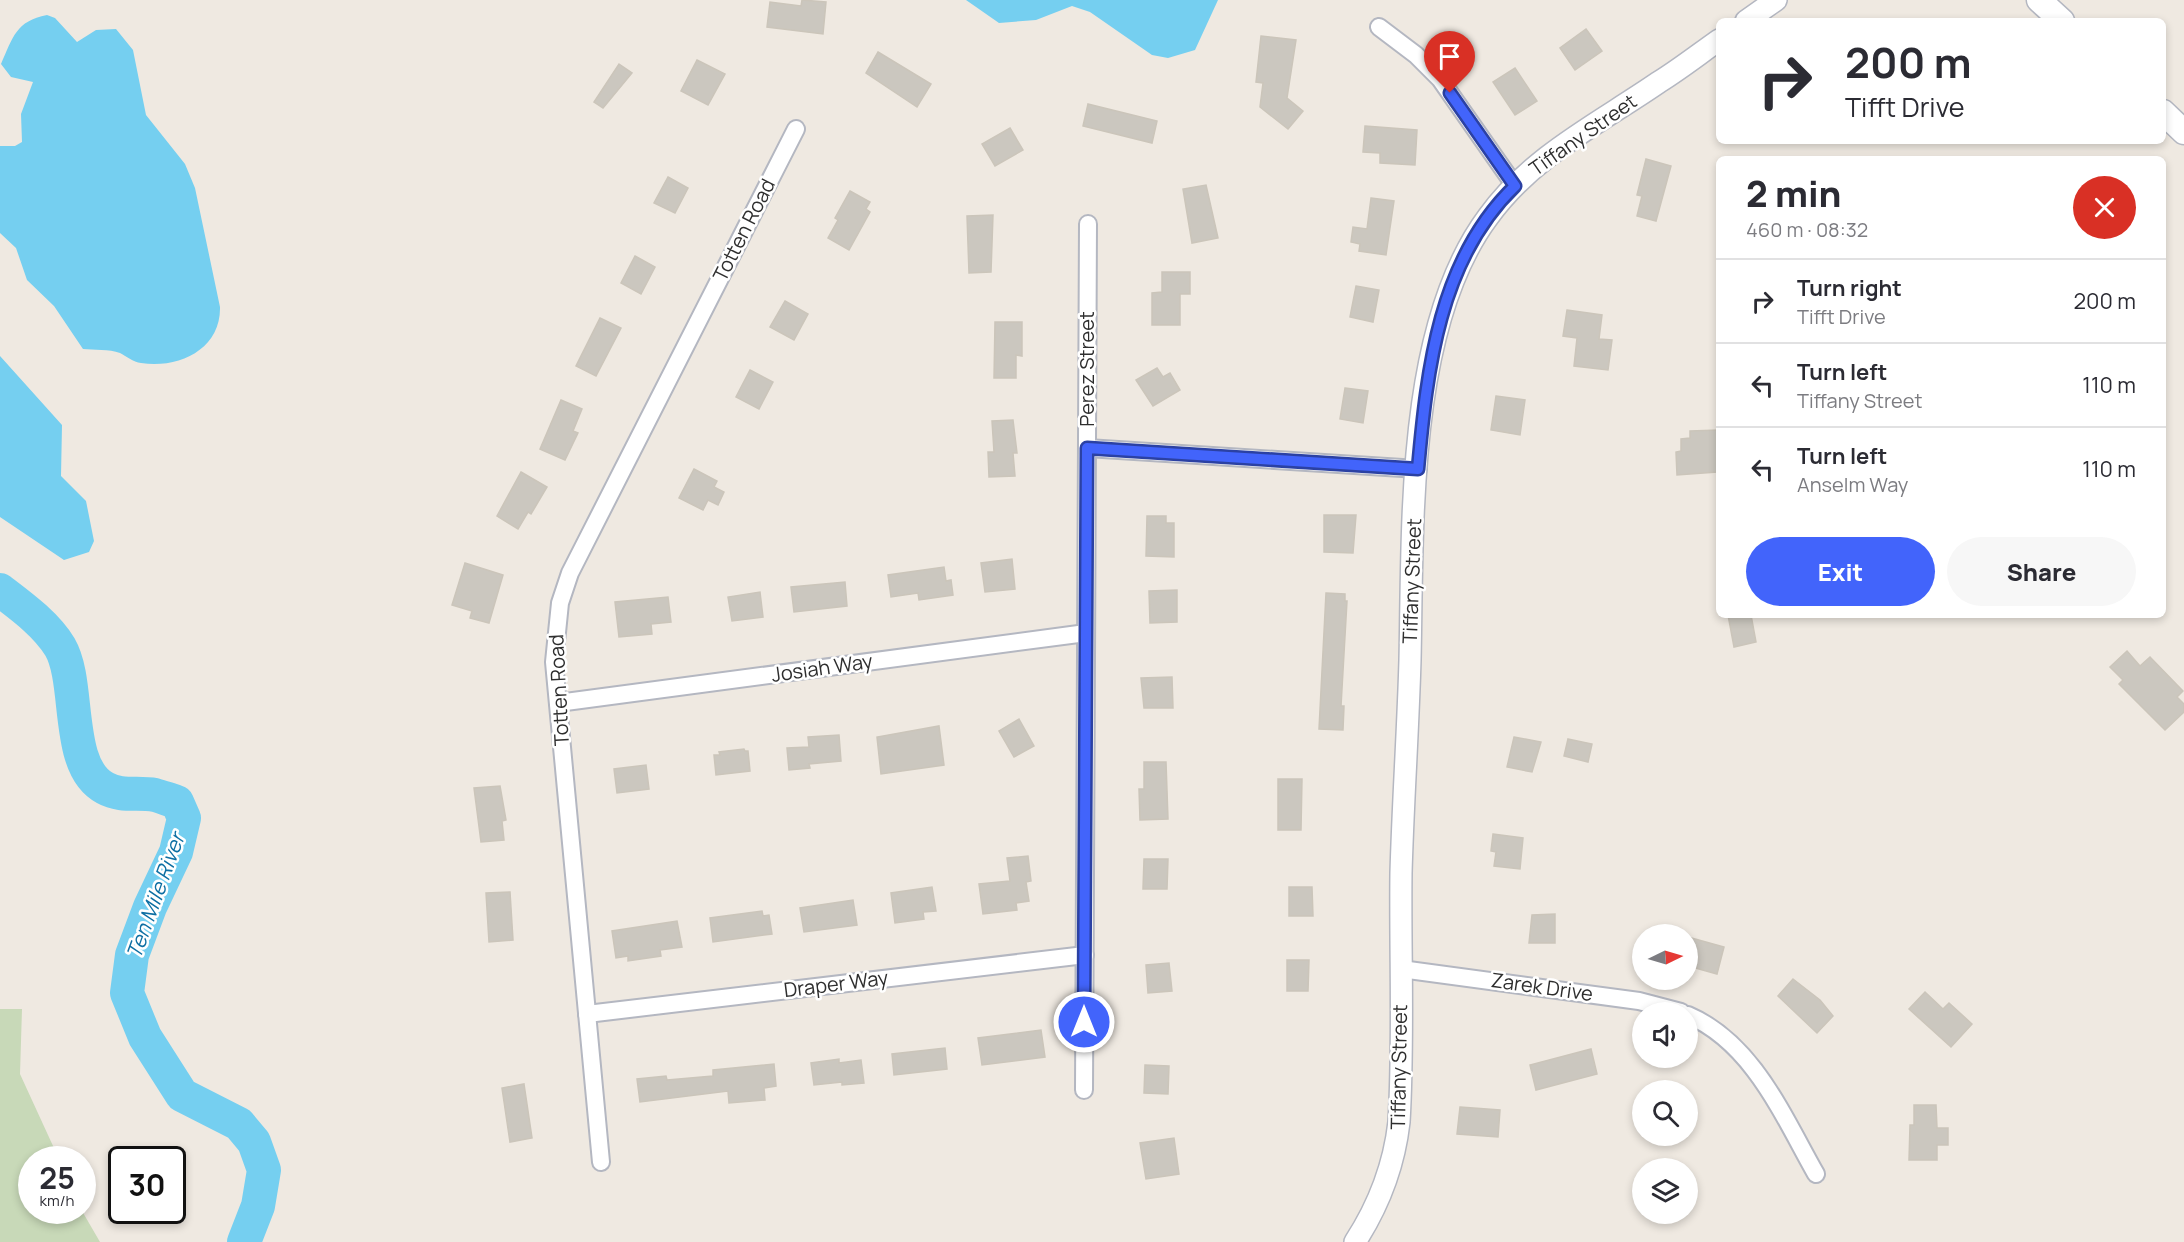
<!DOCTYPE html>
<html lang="en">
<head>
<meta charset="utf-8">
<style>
  body { margin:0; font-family:Manrope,sans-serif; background:#f7f7f7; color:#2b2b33; height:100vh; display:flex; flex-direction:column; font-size:22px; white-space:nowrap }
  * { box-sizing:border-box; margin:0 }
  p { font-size:20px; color:#7c7c81 }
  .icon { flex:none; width:33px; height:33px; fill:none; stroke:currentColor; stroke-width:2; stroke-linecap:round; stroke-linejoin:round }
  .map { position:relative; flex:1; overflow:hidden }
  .sheet { position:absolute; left:1716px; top:156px; width:450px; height:462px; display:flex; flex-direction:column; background:#fff; border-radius:9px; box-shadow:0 3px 9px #0003 }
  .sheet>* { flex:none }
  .hud { position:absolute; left:1716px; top:18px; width:450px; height:126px; border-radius:9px; box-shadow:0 3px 9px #0003; background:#fff; color:#2b2b33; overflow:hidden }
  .needle { width:39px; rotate:85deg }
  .tools { position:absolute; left:1632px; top:924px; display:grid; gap:12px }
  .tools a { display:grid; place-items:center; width:66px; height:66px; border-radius:50%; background:#fff; box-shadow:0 3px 9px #0003; font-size:30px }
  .speed { position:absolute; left:18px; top:1146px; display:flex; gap:12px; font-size:30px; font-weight:700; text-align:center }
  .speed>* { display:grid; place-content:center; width:78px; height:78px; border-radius:50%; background:#fff; box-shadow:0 3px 9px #0003; line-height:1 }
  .speed small { font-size:15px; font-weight:400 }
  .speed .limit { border:3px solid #111; border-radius:9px; background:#fff; color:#111 }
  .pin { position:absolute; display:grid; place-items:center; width:51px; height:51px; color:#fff; margin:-62px -26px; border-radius:50% 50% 50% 0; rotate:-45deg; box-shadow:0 0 6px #0007 }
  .pin .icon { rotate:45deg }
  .me { position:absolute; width:66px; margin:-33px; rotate:0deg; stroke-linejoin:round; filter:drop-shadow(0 0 4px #0008) }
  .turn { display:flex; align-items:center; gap:21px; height:126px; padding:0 30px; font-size:27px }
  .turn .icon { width:78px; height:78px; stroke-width:2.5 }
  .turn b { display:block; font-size:42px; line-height:51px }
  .round { display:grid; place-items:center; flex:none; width:63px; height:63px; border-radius:32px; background:#f7f7f7 }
  .headline { display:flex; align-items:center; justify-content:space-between; height:102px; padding:0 30px }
  h1 { font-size:36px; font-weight:800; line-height:45px }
  .cta { display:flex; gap:12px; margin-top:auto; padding:12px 30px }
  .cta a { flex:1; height:69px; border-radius:36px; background:#4264fb; color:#fff; font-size:24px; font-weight:800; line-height:69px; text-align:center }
  .cta a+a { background:#f7f7f7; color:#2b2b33 }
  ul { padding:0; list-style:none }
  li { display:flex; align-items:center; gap:18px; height:84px; padding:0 30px; border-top:2px solid #e1e1e2 }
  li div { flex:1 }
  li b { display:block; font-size:22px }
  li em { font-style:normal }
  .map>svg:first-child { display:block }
</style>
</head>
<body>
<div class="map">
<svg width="2184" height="1242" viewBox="0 0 2184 1242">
  <rect width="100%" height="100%" fill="#efe9e1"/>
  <polygon fill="#c8d9b8" points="0,1009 22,1009 20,1074 59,1159 32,1160 32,1210 82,1211 100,1242 0,1242"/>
  <g fill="#75cff0">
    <polygon points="966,0 1218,0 1195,50 1168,58 1152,55 1090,12 1072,6 1036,20 999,23"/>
    <path d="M47,15l8,3 22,24 19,-12 20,-1 17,21 13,65 39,49 10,24 25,119c1,42 -41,62 -79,56 -8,-1 -15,-7 -21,-10 -11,-4 -26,-3 -37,-4l-29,-43 -27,-26 -11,-32 -16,-15v-87h15l7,-4 -1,-28 12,-32 -22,-5 -10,-13c12,-27 15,-43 46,-49z"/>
    <polygon points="0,356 62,425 61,476 86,501 94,541 89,552 64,560 0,517"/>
  </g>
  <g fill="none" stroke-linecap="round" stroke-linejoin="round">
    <path stroke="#75cff0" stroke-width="34" d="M0,590c21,16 46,34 60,57 21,36 4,119 45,141 16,9 33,4 50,7 7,2 15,5 22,7l7,16 -8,34 -26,55 -18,48 -5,38 18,44 37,58 57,29 15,18 10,28 -6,36 -14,36"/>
  </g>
  <g fill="#cbc7bf" stroke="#cbc5ba" stroke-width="1.5">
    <polygon points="802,0 826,2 823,34 767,27 770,2 801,6"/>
    <polygon points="1586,29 1602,51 1575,70 1560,48"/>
    <polygon points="1261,36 1296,40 1287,98 1303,111 1288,129 1260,107 1263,83 1256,82"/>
    <polygon points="878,52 931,84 917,107 866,73"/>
    <polygon points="697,60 725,74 708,105 681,91"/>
    <polygon points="619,64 632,73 603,108 594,102"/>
    <polygon points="1515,68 1537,101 1515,115 1493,82"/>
    <polygon points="1088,104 1157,121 1152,143 1083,126"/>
    <polygon points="1365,126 1417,130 1415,165 1380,163 1380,153 1363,152"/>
    <polygon points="1010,128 1023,150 995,166 982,144"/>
    <polygon points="1646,159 1671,166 1656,221 1637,216 1642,196 1637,195"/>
    <polygon points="668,177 688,188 675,213 654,203"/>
    <polygon points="1206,185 1218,238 1192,243 1183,189"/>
    <polygon points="850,191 870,202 866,209 870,212 849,250 828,238 838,220 835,218"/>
    <polygon points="1371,198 1394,201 1386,255 1359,251 1360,244 1351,242 1353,227 1367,229"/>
    <polygon points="993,215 991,272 969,273 967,216"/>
    <polygon points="635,256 655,267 641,294 621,283"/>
    <polygon points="1162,272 1190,272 1190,294 1180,294 1180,325 1152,325 1152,293 1162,292"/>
    <polygon points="1356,286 1379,290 1373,322 1350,317"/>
    <polygon points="785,301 808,314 794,340 770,327"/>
    <polygon points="1567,310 1602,315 1599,339 1612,340 1608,370 1574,366 1577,338 1563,336"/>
    <polygon points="600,318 621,328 596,376 576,366"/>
    <polygon points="995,322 1022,322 1022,356 1016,355 1016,378 994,378"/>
    <polygon points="1157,368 1163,377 1170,373 1180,390 1153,406 1136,380"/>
    <polygon points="750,370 773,382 759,409 736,397"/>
    <polygon points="1345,388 1368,391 1363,423 1340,419"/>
    <polygon points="1496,396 1525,400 1520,435 1491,430"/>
    <polygon points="561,400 582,409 573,431 578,433 565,460 540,449"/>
    <polygon points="1013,420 1017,453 1013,453 1015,476 989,477 988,452 994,452 992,421"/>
    <polygon points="1719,430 1717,472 1677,475 1676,452 1681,451 1681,439 1690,438 1690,431"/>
    <polygon points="694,469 717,481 714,487 724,492 718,505 708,500 703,510 679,498"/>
    <polygon points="521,472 547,487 531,514 528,512 518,529 497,516"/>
    <polygon points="1324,515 1356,515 1353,553 1324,552"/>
    <polygon points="1147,516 1166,516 1166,523 1174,523 1174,557 1146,556"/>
    <polygon points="1012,559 1015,589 985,592 981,563"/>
    <polygon points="465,563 503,575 489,623 470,618 472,611 452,605"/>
    <polygon points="944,567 946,581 951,580 953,595 919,600 918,593 891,597 888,575"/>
    <polygon points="845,582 847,606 794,612 791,587"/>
    <polygon points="1177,590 1177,622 1150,623 1149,591"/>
    <polygon points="760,592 763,617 732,621 728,597"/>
    <polygon points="1326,593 1345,594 1345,601 1347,601 1341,706 1344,706 1343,730 1319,729"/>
    <polygon points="668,597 671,622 651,624 652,634 619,637 615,602"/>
    <polygon points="1728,615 1751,615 1756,642 1734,647"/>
    <polygon points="2127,651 2140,666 2150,657 2183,691 2177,697 2184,704 2184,712 2165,730 2119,684 2123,680 2110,667"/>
    <polygon points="1172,677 1173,708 1144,708 1141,678"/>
    <polygon points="1019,719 1034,746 1014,757 999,731"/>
    <polygon points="939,726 944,765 881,774 877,737"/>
    <polygon points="839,735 841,761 809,764 810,768 789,770 787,748 809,747 808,737"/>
    <polygon points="1514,737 1541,742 1532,772 1507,767"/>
    <polygon points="1568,739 1592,744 1588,762 1564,756"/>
    <polygon points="744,749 745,751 748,751 750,771 716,775 714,755 720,755 719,752"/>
    <polygon points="1144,762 1166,762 1168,819 1140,820 1139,789 1144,789"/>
    <polygon points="646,765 649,789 617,793 614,769"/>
    <polygon points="1278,779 1302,779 1301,830 1278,830"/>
    <polygon points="500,786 506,820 502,821 504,840 481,842 474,788"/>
    <polygon points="1493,834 1523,838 1520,869 1494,866 1496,852 1491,851"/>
    <polygon points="1028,856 1031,881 1026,882 1029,901 1016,903 1017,910 983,914 979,884 1010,881 1007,858"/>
    <polygon points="1144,859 1168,859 1167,889 1143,889"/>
    <polygon points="932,887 936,911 923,912 924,919 895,923 891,893"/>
    <polygon points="1289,887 1312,887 1313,916 1289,916"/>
    <polygon points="510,892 513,940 489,942 486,893"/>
    <polygon points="853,900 857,925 804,932 800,908"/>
    <polygon points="762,911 763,916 769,915 772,934 713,942 710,918"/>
    <polygon points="1555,914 1555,943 1529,943 1532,915"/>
    <polygon points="677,921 682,947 660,950 661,956 628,961 628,956 616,958 612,931"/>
    <polygon points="1688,937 1724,947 1717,974 1688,966"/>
    <polygon points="1287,960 1309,960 1308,991 1287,991"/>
    <polygon points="1169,963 1172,991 1148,993 1146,965"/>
    <polygon points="1793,979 1820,1000 1833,1016 1817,1033 1778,996"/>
    <polygon points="1925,992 1943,1009 1949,1003 1972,1024 1951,1047 1909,1009"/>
    <polygon points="1041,1030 1045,1057 982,1065 978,1038"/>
    <polygon points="945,1048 947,1069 894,1075 892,1054"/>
    <polygon points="1591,1049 1597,1074 1536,1090 1530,1065"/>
    <polygon points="839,1059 839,1063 861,1060 864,1083 842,1085 842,1082 814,1085 811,1063"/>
    <polygon points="774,1064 776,1086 764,1088 765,1100 729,1103 728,1091 640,1102 637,1079 666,1076 667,1080 713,1076 713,1070"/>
    <polygon points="1145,1065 1169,1066 1168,1094 1144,1093"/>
    <polygon points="524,1084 532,1138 510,1142 502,1088"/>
    <polygon points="1914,1105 1936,1105 1937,1128 1948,1128 1948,1145 1937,1145 1937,1160 1909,1160 1910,1125 1914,1125"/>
    <polygon points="1460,1107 1500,1110 1498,1137 1457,1134"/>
    <polygon points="1174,1138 1179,1174 1146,1179 1140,1143"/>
  </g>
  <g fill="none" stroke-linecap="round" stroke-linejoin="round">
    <g stroke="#b4b7c1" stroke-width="20">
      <g id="minor">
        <polyline points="1379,27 1416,55 1440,79 1515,186"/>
        <polyline points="1087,448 1418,469"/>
        <polyline points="558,703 1086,633"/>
        <polyline points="1401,969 1639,1001 1681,1012"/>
        <polyline points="587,1014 1085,955"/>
        <path d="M1688,1015c65,28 95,101 128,159"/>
        <polyline points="1084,1090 1088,224"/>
        <polyline points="601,1162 554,662 560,603 570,573 796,129"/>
      </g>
    </g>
    <g stroke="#b4b7c1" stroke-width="24">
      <g id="tertiary">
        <polyline points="1746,21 1776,0"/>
        <path d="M1355,1242c24,-37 39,-76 44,-120 5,-83 1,-166 2,-249 2,-71 7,-142 9,-213 3,-134 -4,-333 78,-443 45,-62 110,-93 171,-135 21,-13 40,-28 60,-42"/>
      </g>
    </g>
    <g stroke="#b4b7c1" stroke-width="27">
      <g id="secondary">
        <polyline points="2039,0 2062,21"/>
        <polyline points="2163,112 2184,132"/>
      </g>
    </g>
    <use href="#minor" stroke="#fff" stroke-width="16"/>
    <use href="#tertiary" stroke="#fff" stroke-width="21"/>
    <use href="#secondary" stroke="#fff" stroke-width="24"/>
  </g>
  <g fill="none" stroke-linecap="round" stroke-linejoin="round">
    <g stroke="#2b41a3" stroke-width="15">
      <path id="route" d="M1084,1022l3,-574 331,21c9,-100 21,-210 97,-283l-65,-93"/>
    </g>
    <use href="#route" stroke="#4264fb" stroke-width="10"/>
  </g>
  <g text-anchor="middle" stroke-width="5" stroke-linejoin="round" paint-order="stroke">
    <g font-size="20" fill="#2e2e2e" stroke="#fff">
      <text transform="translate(1583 135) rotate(-35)" y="7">Tiffany Street</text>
      <text transform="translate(744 230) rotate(-63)" y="7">Totten Road</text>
      <text transform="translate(1087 369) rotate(-90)" y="7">Perez Street</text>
      <text transform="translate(1412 581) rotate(-88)" y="7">Tiffany Street</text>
      <text transform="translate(822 668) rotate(-8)" y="7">Josiah Way</text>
      <text transform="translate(559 690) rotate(-93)" y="7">Totten Road</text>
      <text transform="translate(836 984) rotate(-7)" y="7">Draper Way</text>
      <text transform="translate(1542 987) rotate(8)" y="7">Zarek Drive</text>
      <text transform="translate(1399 1067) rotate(-89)" y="7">Tiffany Street</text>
    </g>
    <g font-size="21" font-style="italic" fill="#0d6fa3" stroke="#fff">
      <text transform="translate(156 896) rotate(-70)" y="7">Ten Mile River</text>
    </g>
  </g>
</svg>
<div class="tools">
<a><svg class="needle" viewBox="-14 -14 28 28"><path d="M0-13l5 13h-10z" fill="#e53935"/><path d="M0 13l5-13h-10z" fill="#7c7c81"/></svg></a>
<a><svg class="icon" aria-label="sound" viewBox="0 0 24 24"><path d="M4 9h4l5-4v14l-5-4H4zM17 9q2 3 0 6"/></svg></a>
<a><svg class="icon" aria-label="search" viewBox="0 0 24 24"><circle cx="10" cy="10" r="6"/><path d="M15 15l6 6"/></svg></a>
<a><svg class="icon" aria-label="layers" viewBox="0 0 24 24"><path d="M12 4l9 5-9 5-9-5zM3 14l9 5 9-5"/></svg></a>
</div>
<div class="speed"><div>25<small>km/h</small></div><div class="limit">30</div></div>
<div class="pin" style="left:1450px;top:93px;background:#d93025"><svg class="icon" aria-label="arrive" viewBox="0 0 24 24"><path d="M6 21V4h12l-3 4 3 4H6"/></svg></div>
<svg class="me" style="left:1084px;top:1022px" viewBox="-20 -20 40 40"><circle r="17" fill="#4264fb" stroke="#fff" stroke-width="3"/><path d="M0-11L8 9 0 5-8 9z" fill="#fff"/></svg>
<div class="hud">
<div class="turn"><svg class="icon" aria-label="right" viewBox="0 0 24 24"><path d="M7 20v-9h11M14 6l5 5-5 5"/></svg><div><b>200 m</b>Tifft Drive</div></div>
</div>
<section class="sheet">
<div class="headline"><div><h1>2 min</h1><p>460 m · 08:32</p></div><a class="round" style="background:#d93025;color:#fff"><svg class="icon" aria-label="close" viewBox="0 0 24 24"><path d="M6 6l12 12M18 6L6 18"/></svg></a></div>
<ul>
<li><svg class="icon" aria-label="right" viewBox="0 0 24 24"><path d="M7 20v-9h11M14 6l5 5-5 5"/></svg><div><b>Turn right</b><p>Tifft Drive</p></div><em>200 m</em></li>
<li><svg class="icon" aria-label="left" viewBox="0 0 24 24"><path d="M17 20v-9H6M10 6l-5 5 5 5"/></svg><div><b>Turn left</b><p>Tiffany Street</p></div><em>110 m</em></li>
<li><svg class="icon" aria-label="left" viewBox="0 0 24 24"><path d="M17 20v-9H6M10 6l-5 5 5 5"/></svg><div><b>Turn left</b><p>Anselm Way</p></div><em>110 m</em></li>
</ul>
<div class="cta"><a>Exit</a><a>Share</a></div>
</section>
</div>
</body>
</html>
